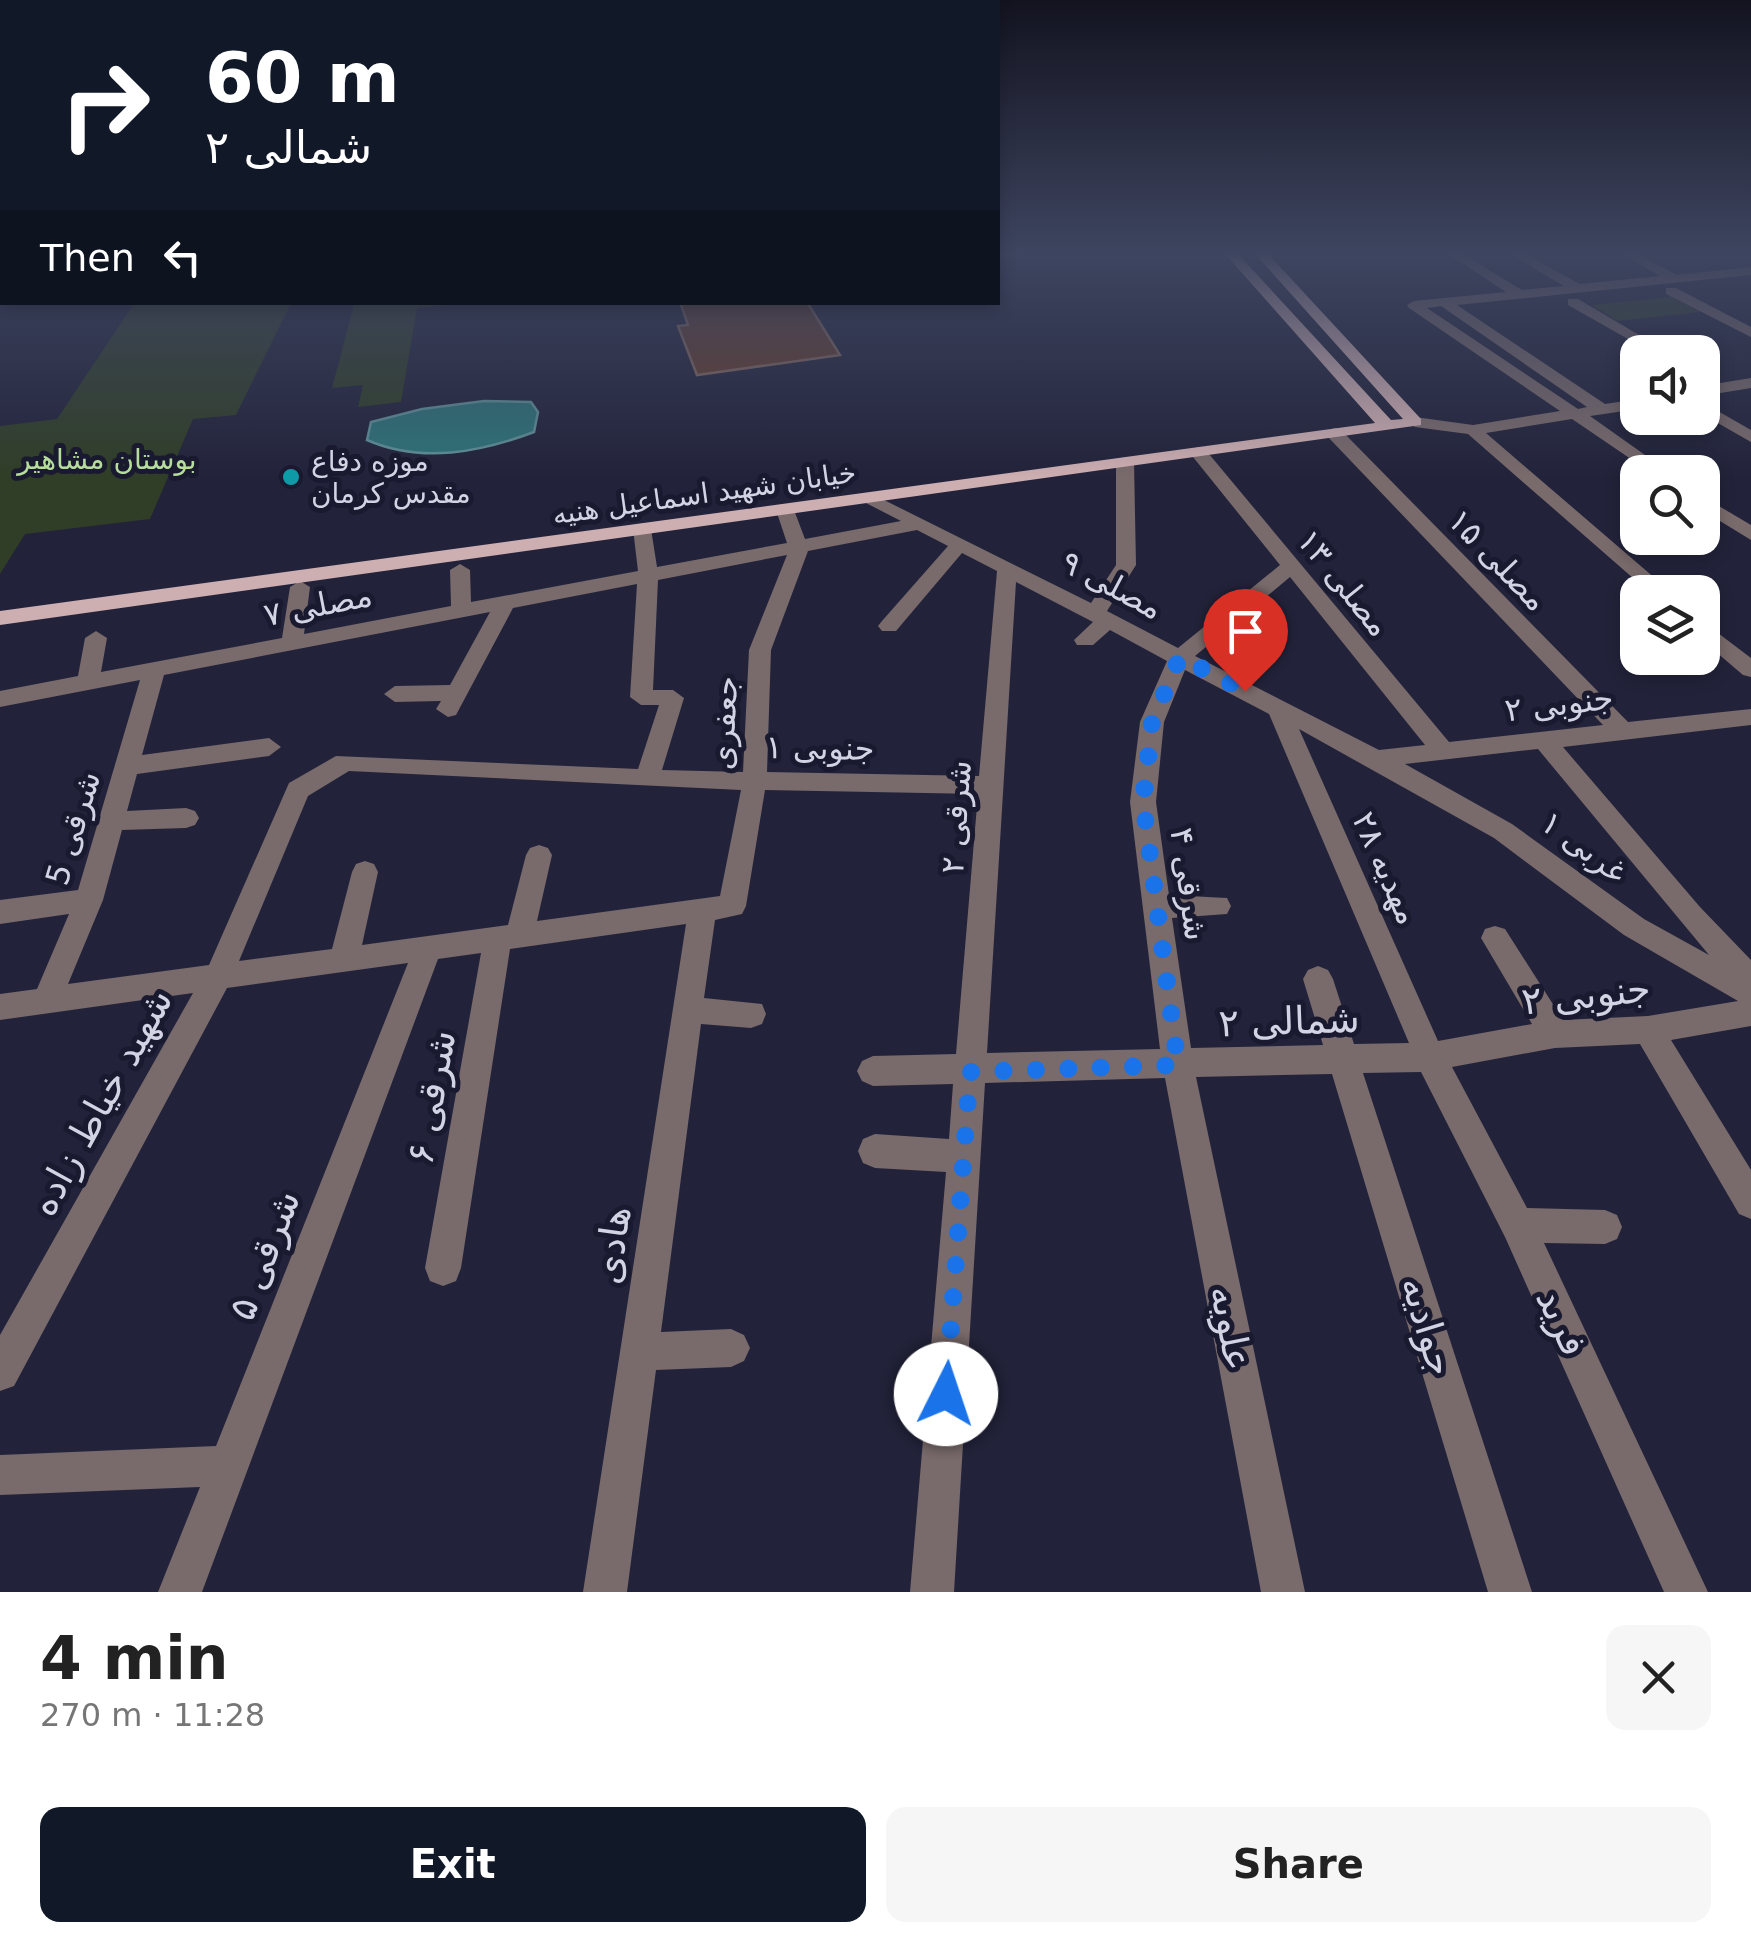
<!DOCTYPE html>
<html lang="en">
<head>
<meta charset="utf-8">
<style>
  body { margin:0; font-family:"DejaVu Sans","Noto Sans Arabic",sans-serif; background:#f6f6f6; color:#222; height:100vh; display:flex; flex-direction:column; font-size:38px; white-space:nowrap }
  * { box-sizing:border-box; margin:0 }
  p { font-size:32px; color:#767676 }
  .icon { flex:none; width:55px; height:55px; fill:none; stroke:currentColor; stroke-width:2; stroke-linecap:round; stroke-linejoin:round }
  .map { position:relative; height:1592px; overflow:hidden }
  .panel { display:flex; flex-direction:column; background:#fff; flex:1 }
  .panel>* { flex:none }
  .guide { position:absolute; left:0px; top:0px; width:1000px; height:305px; box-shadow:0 5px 15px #0003; background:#111827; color:#fff; overflow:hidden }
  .buttons { position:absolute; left:1620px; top:335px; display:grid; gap:20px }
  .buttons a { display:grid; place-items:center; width:100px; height:100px; border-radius:20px; background:#fff; box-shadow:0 5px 15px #0003; font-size:50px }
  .pin { position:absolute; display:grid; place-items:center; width:85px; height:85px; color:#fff; margin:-102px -42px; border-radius:50% 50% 50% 0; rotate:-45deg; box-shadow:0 0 10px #0007 }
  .pin .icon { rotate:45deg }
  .me { position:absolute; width:110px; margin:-55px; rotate:4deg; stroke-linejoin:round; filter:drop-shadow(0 0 8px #0008) }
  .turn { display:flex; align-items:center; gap:35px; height:210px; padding:0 40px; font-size:45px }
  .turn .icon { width:130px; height:130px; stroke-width:2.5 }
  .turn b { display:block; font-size:70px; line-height:85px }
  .then { display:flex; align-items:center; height:95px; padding:0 40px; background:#0003; gap:20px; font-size:38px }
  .round { display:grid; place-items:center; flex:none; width:105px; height:105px; border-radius:20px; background:#f6f6f6 }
  .overview { display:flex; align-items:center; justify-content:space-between; height:170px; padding:0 40px }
  h1 { font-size:60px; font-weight:700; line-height:75px }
  .primary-button { display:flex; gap:20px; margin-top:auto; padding:20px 40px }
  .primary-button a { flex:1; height:115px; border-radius:20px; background:#111827; color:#fff; font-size:40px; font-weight:700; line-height:115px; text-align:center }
  .primary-button a+a { background:#f6f6f6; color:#222 }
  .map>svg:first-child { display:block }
</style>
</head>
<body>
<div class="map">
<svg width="1751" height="1592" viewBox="0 0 1751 1592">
  <rect width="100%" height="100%" fill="#22233a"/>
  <g fill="#303e27">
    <polygon points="1671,297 1700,312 1618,321 1591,305"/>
    <polygon points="135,302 291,303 236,415 193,419 150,519 25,534 0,574 0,426 57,419"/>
    <polygon points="384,302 467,303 417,308 401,402 358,407 363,385 332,388 354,305"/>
  </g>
  <path fill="#2e7277" stroke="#5f8f97" stroke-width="2.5" d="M484,401l47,1 7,10 -4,20c-53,20 -112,32 -167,8l4,-18 51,-13z"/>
  <polygon fill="#683d2a" stroke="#886a5d" stroke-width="2.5" points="680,302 807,302 840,355 697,375 678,326 688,325"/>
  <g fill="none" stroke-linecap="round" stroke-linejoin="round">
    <g fill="#796a6b" fill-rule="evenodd">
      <path d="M1450,255h14l58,35 42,-4 -52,-31h15l53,29 80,-8 -36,-21h15l38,20 74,-8v8l-294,30 148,99 33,-5v10l-48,7 79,56h-19l-78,-53 -86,14 185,159h-22l-181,-158 -53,-7 -8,-5 8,-5 58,8 87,-14 -151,-103 -2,-3 7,-4 92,-9zM1441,306l146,101 -9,2 -151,-101z"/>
      <polygon points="1666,288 1676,288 1751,327 1751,337 1666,294"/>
      <polygon points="1568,299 1578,299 1668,352 1651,352 1568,305"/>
      <polygon points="1751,378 1751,388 1702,396 1702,386"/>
      <polygon points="1702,402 1751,430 1751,442 1702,414"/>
      <path d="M1334,428l6,1 288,293 123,-13v16l-188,22 137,160 51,53v66l-80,14 80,130v49l-12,-5 -99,-170 -85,4 -103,19 75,141 78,2 12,5 5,12 -5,12 -12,5 -61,-1 164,349h-44l-159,-355 -84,-165 -58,1 169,519h-44l-156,-518 -136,3 109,515h-44l-96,-514 -180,5 -31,509h-44l36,-420 -71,-4 -12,-5 -5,-12 5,-12 12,-5 74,5 4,-55 -80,2 -11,-5 -5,-10 5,-10 11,-5 83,-2 22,-260 -213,-4 -19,116 -4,8 -27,6 -11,78 58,6 4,10 -4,10 -11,4 -50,-4 -40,308 70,-3 13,6 6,13 -6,13 -13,6 -75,3 -29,222h-44l103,-668 -176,25 -49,319 -5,13 -13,5 -13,-5 -5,-13 56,-315 -43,6 -236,633h-44l42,-105 -200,8v-40l216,-9 192,-483 -181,25 -213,398 -14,5v-56l193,-342 -193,27v-26l37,-5 32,-75 -69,10v-24l78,-10 62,-210 -140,27v-16l78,-15 7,-38 11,-7 11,7 -6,34 181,-34 8,-51 10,-6 10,6 -6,47 147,-28 -1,-36 10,-6 10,6 1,32 167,-31 -5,-42 9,-6 9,6 6,38 130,-24 -11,-33 9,-6 9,6 11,29 96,-18 -37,-19v-8l6,-1 221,110 25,-38v-103l9,-5 9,5 2,103 -29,46 71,37 102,-83 -91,-113 9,-5 6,1 245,294 154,-17 -275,-288 -2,-4zM917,530l31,16 -66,75 -4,5 4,5h14l66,-78 35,18 -18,205 -212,-4 4,-122 37,-99zM787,555l-38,95 -6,122 -81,-2 22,-72 -11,-8h-20l5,-110zM1290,577l135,168 -46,5 -184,-94zM1016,582l77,40 -19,18 3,5h16l17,-15 57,31 -27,61 -10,80 30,247 -173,4zM637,584l-7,113 11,8h18l-21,64 -302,-13 -47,27 -80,182 -141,19 35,-84 19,-70 64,-2 9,-3 4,-7 -4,-7 -9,-3 -59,3 10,-37 132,-18 12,-9 -12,-9 -127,17 22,-80 326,-63 -40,73 -55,1 -11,8 11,8 46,-1 -5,8 12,8 8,-2 57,-107zM1185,670l84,44 140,329 -55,1 -21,-65 -5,-9 -10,-4 -10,4 -5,9 20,66 -132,3 -19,-130 55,-4 4,-8 -4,-8 -58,-3 -13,-93 8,-80zM1299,729l195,109 130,97 114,66 -90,15 -85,4 -58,-91 -10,-3 -10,3 -4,9 51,86 -94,17zM1538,749l171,206 -65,-36 -132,-95 -107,-60zM349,771l392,19 -21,106 -183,25 15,-66 -4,-7 -9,-3 -9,3 -4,7 -18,70 -146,20 16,-73 -4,-8 -9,-3 -9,3 -4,8 -20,77 -93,12 69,-165z"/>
      <polygon points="1702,496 1751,525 1751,540 1702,510"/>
      <polygon points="1702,621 1751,658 1751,677 1743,675 1702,640"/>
    </g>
    <g fill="#cdaeb1" fill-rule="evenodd">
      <polygon points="1226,255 1239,255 1391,420 1403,419 1256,255 1269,255 1421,419 1421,425 0,625 0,611 1375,423"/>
      <rect x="0" y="287" width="2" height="8"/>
    </g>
  </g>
  <linearGradient id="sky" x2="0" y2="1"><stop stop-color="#131320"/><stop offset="0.53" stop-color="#3e4560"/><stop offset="1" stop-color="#3e4560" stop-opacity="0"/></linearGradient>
  <rect width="1751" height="478" fill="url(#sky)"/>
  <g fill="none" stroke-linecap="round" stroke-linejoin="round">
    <polyline stroke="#1a73e8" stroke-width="18" stroke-dasharray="0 32.4" points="946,1394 970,1072 1178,1065 1143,802 1152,722 1180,657 1245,691"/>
  </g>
  <circle fill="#0f9aa8" stroke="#191930" stroke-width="4" cx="291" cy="477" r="10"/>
  <g text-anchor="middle" stroke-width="10" stroke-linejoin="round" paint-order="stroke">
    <g font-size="28" fill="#b6dd9b" stroke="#191930">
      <text x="107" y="469">بوستان مشاهیر</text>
    </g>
    <g font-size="28" fill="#d2d3e3" stroke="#191930" text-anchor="start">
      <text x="311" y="471">موزه دفاع<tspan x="311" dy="32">مقدس کرمان</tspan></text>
    </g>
    <g font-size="28" fill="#d2d3e3" stroke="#191930">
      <text transform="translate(704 493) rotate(-8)" y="10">خیابان شهید اسماعیل هنیه</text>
    </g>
    <g font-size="32" fill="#d2d3e3" stroke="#191930">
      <text transform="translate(1498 560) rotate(46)" y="11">مصلی ۱۵</text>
      <text transform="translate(1344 583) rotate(51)" y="11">مصلی ۱۳</text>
      <text transform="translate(1112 585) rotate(28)" y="11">مصلی ۹</text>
      <text transform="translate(318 605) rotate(-11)" y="11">مصلی ۷</text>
      <text transform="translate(1559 704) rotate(-7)" y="11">جنوبی ۲</text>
      <text transform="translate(724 723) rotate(-87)" y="11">جعفری</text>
      <text transform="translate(820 748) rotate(1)" y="11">۱ جنوبی</text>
      <text transform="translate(956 817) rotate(-86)" y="11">۲ شرقی</text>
      <text transform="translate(73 828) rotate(-73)" y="11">شرقی 5</text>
      <text transform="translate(1584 847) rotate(36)" y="11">۱ غربی</text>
      <text transform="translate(1386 868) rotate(66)" y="11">مهدیه ۲۸</text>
      <text transform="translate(1189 884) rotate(82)" y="11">۴ شرقی</text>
    </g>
    <g font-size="38" fill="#d2d3e3" stroke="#191930">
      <text transform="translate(1586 995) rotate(-6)" y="13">۲ جنوبی</text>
      <text transform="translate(1289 1021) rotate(-2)" y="13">۲ شمالی</text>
      <text transform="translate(431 1097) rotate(-80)" y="13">۶ شرقی</text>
      <text transform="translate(101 1102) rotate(-61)" y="13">شهید خیاط زاده</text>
      <text transform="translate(612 1245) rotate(-82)" y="13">هادی</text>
      <text transform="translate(264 1255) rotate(-69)" y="13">۵ شرقی</text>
      <text transform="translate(1562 1322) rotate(65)" y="13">فرید</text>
      <text transform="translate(1428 1326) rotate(73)" y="13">جوادیه</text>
      <text transform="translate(1231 1328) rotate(79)" y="13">علویه</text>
    </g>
  </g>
</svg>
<div class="buttons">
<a><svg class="icon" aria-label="sound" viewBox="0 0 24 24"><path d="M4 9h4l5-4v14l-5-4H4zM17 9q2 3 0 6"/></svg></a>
<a><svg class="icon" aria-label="search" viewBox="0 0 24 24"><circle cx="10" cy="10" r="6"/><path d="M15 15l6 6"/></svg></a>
<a><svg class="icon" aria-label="layers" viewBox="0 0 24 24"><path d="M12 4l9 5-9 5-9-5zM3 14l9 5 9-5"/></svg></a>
</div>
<div class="pin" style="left:1245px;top:691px;background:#d93025"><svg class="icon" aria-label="arrive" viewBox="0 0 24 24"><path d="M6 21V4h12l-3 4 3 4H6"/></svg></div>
<svg class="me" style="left:946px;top:1394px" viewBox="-20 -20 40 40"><circle r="19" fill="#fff"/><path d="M0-13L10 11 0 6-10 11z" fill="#1a73e8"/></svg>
<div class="guide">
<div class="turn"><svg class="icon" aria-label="right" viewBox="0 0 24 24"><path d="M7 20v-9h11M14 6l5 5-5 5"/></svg><div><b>60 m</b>۲ شمالی</div></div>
<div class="then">Then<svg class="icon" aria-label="left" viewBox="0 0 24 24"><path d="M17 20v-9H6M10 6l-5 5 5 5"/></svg></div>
</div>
</div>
<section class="panel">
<div class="overview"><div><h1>4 min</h1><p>270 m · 11:28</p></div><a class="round"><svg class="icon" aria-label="close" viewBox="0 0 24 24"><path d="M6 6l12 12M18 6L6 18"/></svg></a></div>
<div class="primary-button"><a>Exit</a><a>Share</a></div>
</section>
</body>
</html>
